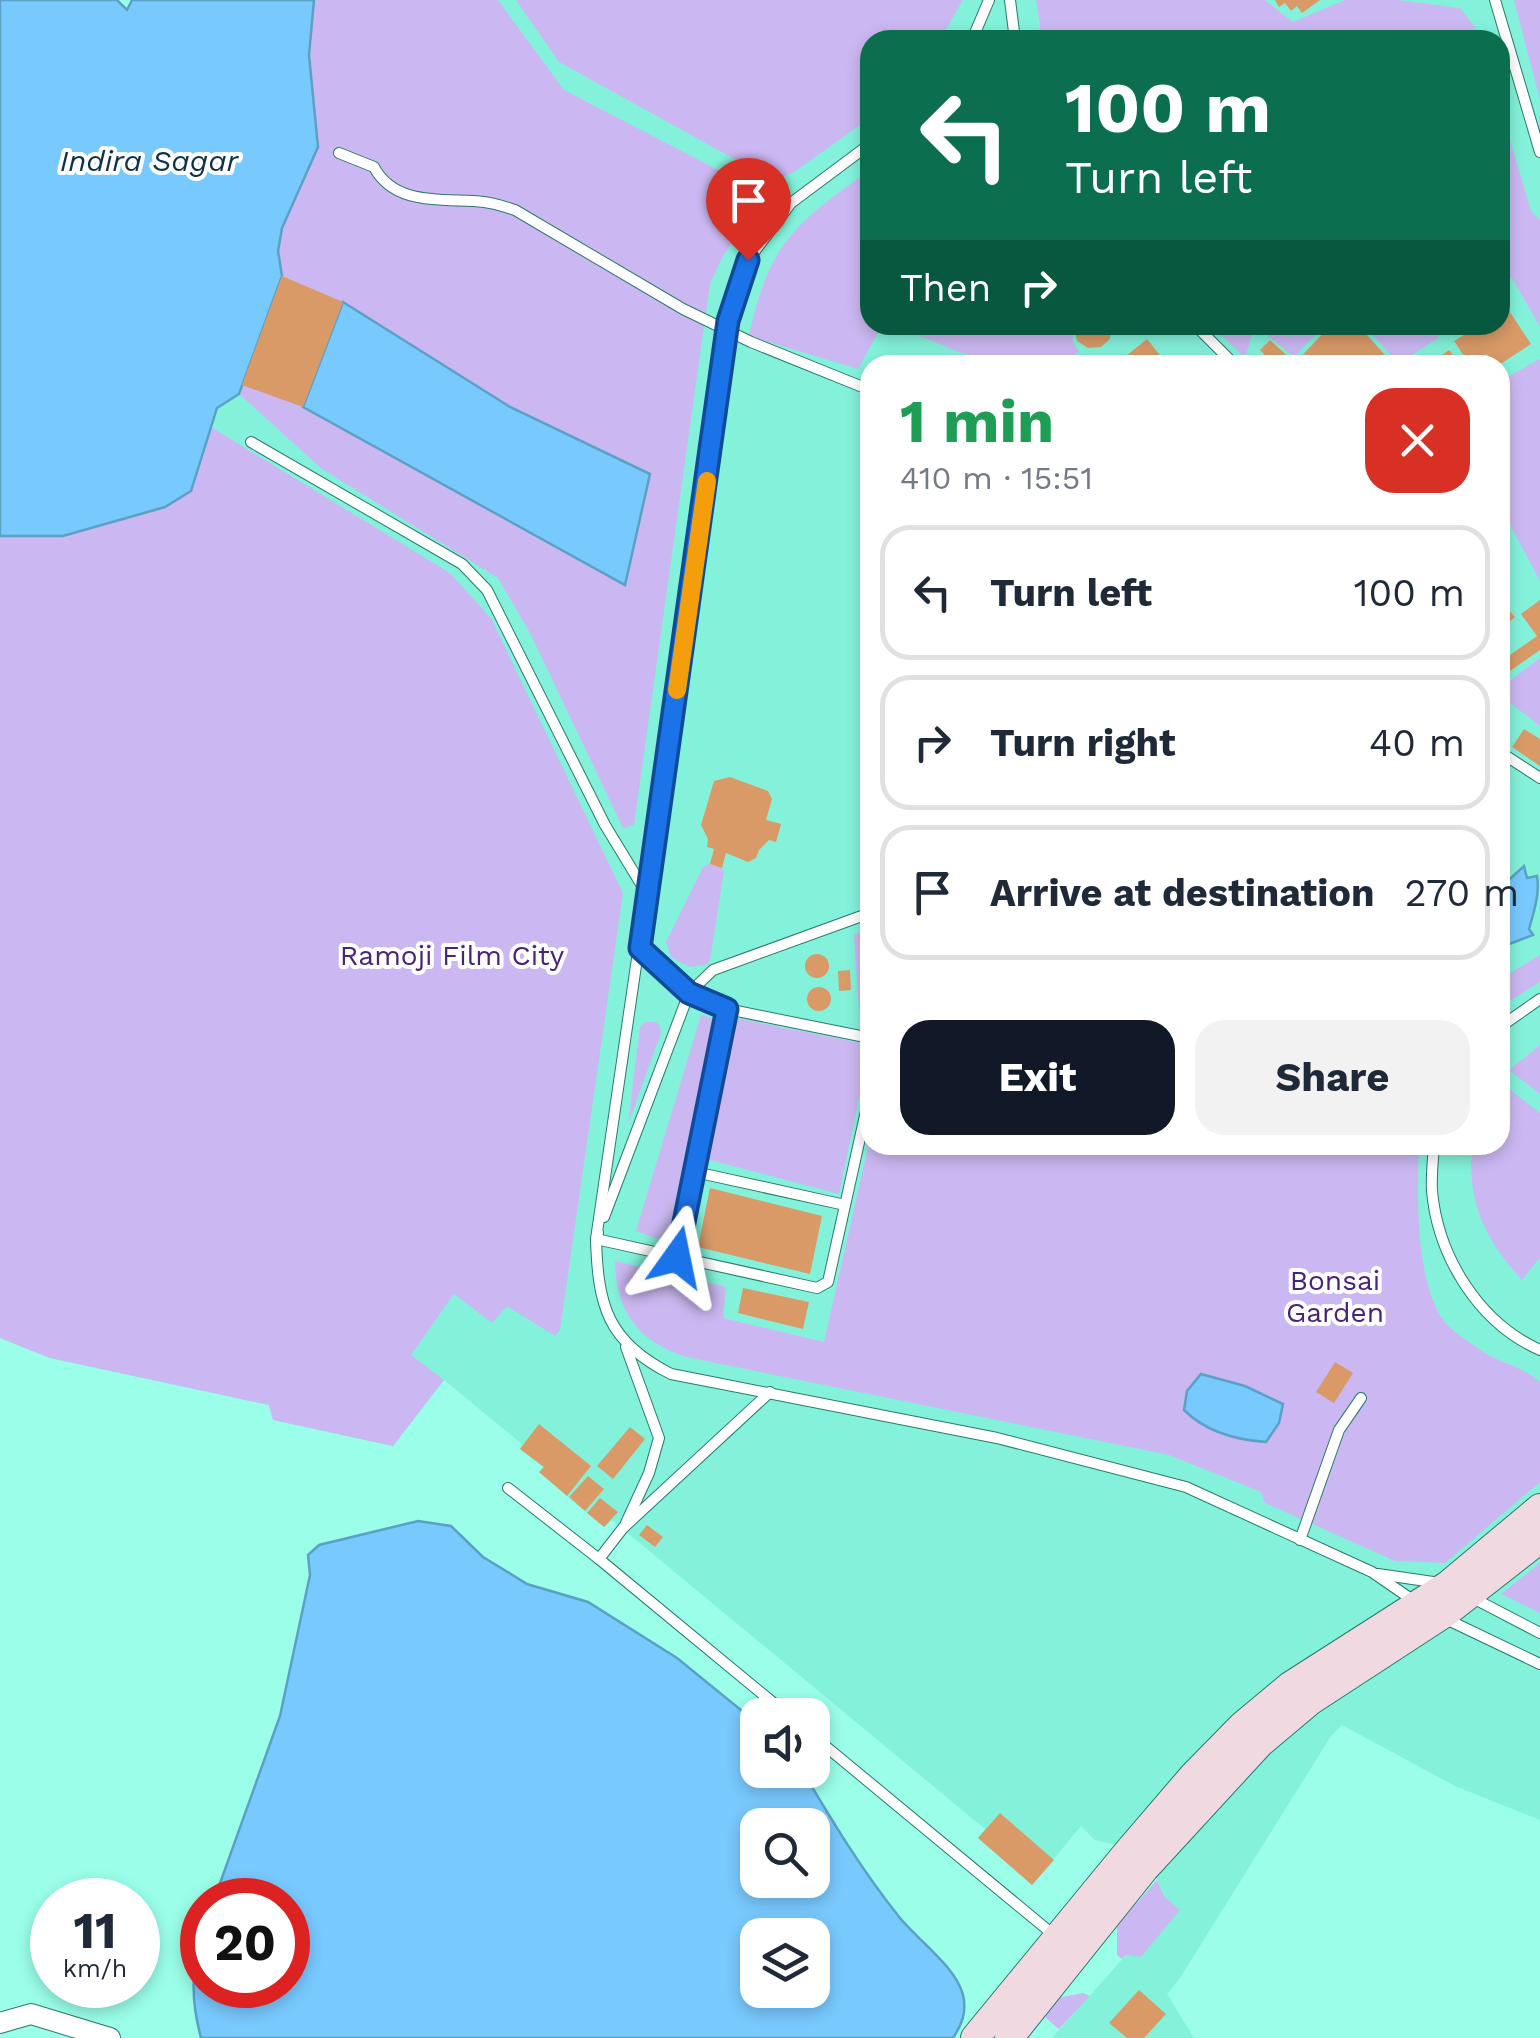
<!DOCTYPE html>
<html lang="en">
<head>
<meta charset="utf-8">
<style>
  body { margin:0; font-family:"Work Sans",sans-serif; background:#f2f2f3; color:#1f2937; height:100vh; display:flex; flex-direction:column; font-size:38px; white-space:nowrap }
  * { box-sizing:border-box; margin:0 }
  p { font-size:32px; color:#747a83 }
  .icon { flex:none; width:55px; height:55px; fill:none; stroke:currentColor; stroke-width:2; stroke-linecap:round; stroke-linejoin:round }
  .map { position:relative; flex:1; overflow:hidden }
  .panel { position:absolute; left:860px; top:355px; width:650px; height:800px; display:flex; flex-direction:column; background:#fff; border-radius:30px; box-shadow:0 5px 15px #0003 }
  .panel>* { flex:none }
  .hud { position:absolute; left:860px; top:30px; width:650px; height:305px; border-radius:30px; box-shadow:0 5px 15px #0003; background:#0b6e4f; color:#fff; overflow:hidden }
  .fabs { position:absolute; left:740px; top:1698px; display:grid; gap:20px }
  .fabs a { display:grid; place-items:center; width:90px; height:90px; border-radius:20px; background:#fff; box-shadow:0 5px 15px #0003; font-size:50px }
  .speed { position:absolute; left:30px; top:1878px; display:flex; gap:20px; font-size:50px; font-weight:700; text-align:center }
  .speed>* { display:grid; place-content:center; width:130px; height:130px; border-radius:50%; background:#fff; box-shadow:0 5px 15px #0003; line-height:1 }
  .speed small { font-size:25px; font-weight:400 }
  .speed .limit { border:15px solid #d22; background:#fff; color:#111 }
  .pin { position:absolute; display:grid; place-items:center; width:85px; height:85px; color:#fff; margin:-102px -42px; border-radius:50% 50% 50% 0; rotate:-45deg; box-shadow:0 0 10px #0007 }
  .pin .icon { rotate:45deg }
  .me { position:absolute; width:110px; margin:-55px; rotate:12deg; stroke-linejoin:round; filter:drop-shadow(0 0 8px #0008) }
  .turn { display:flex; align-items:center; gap:35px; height:210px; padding:0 40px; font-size:45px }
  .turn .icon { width:130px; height:130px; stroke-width:2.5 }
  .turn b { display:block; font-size:70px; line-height:85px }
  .then { display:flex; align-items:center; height:95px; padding:0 40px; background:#0003; gap:20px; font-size:38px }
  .round { display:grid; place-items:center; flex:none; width:105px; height:105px; border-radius:30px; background:#f2f2f3 }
  .summary { display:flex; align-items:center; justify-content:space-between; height:170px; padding:0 40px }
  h1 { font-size:60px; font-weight:700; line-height:75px; color:#1e9e55 }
  .cta { display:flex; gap:20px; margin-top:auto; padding:20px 40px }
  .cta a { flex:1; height:115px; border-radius:30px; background:#111827; color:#fff; font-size:40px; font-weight:700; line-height:115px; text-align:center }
  .cta a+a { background:#f2f2f3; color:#1f2937 }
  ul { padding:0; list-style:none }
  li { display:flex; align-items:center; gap:30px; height:135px; margin:0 20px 15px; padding:0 20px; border:5px solid #e0e1e3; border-radius:30px }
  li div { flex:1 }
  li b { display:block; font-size:38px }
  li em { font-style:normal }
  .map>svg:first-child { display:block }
</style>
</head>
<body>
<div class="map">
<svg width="1540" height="2038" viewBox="0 0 1540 2038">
  <rect width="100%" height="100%" fill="#9afee9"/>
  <path fill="#84f2db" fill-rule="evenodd" d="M368,0h1172v1820l-85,-34 -113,-61 -11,11 -151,242 -13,16 27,44h-142l74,-83 53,-45 -15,-14 -8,-19 -38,-32 -23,-5 -14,-14 -49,59 -54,-47 7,-9 -373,-309 -8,7 -65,-55 4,-5 -23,-18 2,-5 -78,-64 -51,66 -120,-26 -4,-15 -219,-47 -50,-20 191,-847 26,-84 21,-13 106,-304zM870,40h630v285h-630zM870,365h630v780h-630z"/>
  <g fill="#cbb8f2">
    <polygon points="314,0 498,0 564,90 726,174 755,210 723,256 710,284 634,825 623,828 530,633 498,578 322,469 239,394 282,277 278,251 282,228 318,147 309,55"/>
    <polygon points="516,0 963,0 940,40 870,40 870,118 794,172 774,181 559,62"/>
    <polygon points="1036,0 1265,0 1293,22 1345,0 1398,0 1460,8 1478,31 1480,40 1048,40 1041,33"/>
    <polygon points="1514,0 1540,0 1540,100"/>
    <polygon points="1500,106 1531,211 1540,220 1540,327 1512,278 1500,285"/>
    <path d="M870,170v155h12l-24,44 -109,-33c20,-94 46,-112 121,-166z"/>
    <path d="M893,325h179l1,17 6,10c-50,39 -134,-7 -186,-27z"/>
    <polygon points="1211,325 1251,325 1251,338 1245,358"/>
    <polygon points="1266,325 1325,325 1294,357 1268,336"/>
    <polygon points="1363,325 1445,325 1437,339 1399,363"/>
    <polygon points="1540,359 1540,581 1510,525 1500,516 1500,381"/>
    <polygon points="211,427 450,573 491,618 623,893 560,1330 555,1336 507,1306 492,1323 454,1294 411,1355 444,1380 393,1446 273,1420 269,1405 50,1358 0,1338 0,536 63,536 191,491"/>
    <polygon points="1540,658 1540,726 1500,695 1500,688"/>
    <polygon points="713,862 724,871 710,960 706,965 690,967 671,957 666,942 703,867"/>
    <polygon points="870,930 870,1028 860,1024 854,935"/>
    <polygon points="1540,955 1540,982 1506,1003 1500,994 1500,979"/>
    <polygon points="701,1015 715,1019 670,1229 658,1239 636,1231"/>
    <polygon points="736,1018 870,1045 839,1194 706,1159"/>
    <polygon points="645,1022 656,1022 660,1026 661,1033 628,1124 640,1027"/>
    <polygon points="1540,1045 1540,1094 1509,1070"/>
    <path d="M1500,1082l40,31v144l-18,23c-36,-39 -57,-80 -49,-135h27z"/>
    <path d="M870,1138v7h549c-2,49 -4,134 24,175 9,12 24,20 36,29 18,13 45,18 61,33v100l-95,81 -50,-2 -130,-58 -4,-11 -92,-37 -483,-98c-49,-16 -70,-46 -71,-96l111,26 -3,31 101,24z"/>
    <polygon points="1540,1563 1540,1613 1501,1594"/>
    <polygon points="1157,1880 1164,1896 1180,1910 1141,1957 1126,1955 1122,1959 1117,1955 1117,1925"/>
    <polygon points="1083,1993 1090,1996 1059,2029 1046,2018 1046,2011 1057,1998"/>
  </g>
  <g fill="#78c9fe" stroke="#5ba1c4" stroke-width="2.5" fill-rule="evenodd">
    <polygon points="0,0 117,0 127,10 132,0 314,0 309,55 318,147 282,228 278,251 282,276 239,394 217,408 191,491 165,507 63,536 0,536"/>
    <polygon points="343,302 510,407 650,474 625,585 303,407"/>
    <path d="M1524,866l3,12 10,-2c3,18 -3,35 -8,53l4,6 -29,11 -4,-12v-54l10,-1z"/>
    <path d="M1201,1374l44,12 38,18 -4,19 -13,19c-30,-2 -61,-11 -82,-32l3,-19z"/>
    <path d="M418,1521l33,5 32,31 44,27 61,18 89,56 80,65 1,47h44c30,51 61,102 98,148 18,22 56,49 63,77 4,17 -1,29 -10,43h-752c-10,-37 -10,-68 1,-104v51h86v-85h-74l66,-184 30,-141 -2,-20 11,-10zM812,1825v55h-54v-55zM812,1935v55h-54v-55z"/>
  </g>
  <g fill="#d99a68">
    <polygon points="1275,0 1320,0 1302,13 1297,6 1291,11 1285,3 1279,7"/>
    <polygon points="282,276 343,302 303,407 242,385"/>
    <polygon points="1500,297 1531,344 1499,365 1494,365 1487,354 1470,365 1454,341 1472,330 1469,325 1500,325"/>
    <polygon points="1074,325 1111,325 1110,339 1101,347 1088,348 1077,341"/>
    <polygon points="1331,325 1358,325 1394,365 1293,365"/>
    <polygon points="1147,339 1168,365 1115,365"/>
    <polygon points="1270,340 1294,362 1291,365 1255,365 1264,354 1260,350"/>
    <polygon points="1449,350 1461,365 1428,365"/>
    <polygon points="1500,600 1515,617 1500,630"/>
    <polygon points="1540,600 1540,650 1500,678 1500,662 1537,636 1521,614"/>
    <polygon points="1524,729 1540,739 1540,766 1512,747"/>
    <polygon points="730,777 768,791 772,799 766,820 781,824 776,842 769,840 759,850 756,858 748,862 726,853 722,868 710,864 714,849 707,847 708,839 701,825 714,781"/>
    <circle cx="817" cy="966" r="12"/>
    <polygon points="850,970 851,990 839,991 838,971"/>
    <circle cx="819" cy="999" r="12"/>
    <polygon points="710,1188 822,1216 810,1274 698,1247"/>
    <polygon points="743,1288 809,1302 803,1329 738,1313"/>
    <polygon points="1335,1362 1353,1373 1334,1403 1316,1392"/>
    <polygon points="539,1424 591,1466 567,1496 539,1472 544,1467 520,1449"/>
    <polygon points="630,1427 645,1439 613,1479 597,1466"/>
    <polygon points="588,1476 604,1489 585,1511 569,1497"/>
    <polygon points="600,1498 618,1512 604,1527 587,1513"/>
    <polygon points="647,1525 663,1537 655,1547 639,1535"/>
    <polygon points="1000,1813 1054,1860 1032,1885 978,1838"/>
    <polygon points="1139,1990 1166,2014 1144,2038 1127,2038 1109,2023"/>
  </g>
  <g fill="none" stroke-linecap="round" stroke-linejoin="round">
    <g stroke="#2a796b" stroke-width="12">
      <g id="lane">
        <polyline points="1010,0 1015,40"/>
        <polyline points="1495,0 1540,152"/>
        <polyline points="972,40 989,0"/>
        <path d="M339,153l35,14c21,40 71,31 110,35 10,1 21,5 31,8l168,99 68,33 119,48"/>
        <polyline points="748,260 791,203 870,144"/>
        <polyline points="1195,325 1235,365"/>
        <path d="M719,398l-123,841c2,66 11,103 75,135l326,64 189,49 186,85 42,29"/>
        <polyline points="251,442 462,564 487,590 605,825 647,894"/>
        <polyline points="1500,752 1540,778"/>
        <polyline points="640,947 689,993 727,1009 870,1038"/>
        <polyline points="1500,1027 1540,999"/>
        <path d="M1434,1145c-1,15 -3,31 -2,46 6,66 47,132 108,159"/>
        <polyline points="695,1172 845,1205"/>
        <polyline points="604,1217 689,993 713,970 870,913"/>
        <polyline points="598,1233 596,1239 817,1288 828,1282 870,1093"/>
        <polyline points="677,1257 727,1009"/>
        <polyline points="770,1392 623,1528 599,1559 788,1715"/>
        <polyline points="508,1488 599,1559"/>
        <polyline points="626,1523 649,1473 659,1438 626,1347"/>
        <polyline points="1300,1540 1339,1430 1361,1398"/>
        <polyline points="1378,1574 1440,1583"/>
        <polyline points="1469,1596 1540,1633"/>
        <polyline points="1446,1619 1540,1664"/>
        <polyline points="812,1735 1055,1936"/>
      </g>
    </g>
    <g stroke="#2a796b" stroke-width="22">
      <polyline id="street" points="0,2023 31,2014 110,2038"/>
    </g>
    <g stroke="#2a796b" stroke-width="30">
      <g id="secondary">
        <polyline points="975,2038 1127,1853 1193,1776 1242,1726 1290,1686 1448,1585 1540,1508"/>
        <polyline points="1009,2038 1145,1868 1260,1743 1310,1701 1448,1611 1540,1539"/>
      </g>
    </g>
    <use href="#lane" stroke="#fff" stroke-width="10"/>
    <use href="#street" stroke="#fff" stroke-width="20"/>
    <use href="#secondary" stroke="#f0d9e0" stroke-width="28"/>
    <g stroke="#2a796b" stroke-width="12" stroke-linecap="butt">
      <polyline id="lane-bridge" points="719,398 729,321 748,260"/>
    </g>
    <use href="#lane-bridge" stroke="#fff" stroke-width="10"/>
  </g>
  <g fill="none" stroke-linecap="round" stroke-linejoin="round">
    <g stroke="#114b97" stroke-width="25">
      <polyline id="route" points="677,1257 727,1009 689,993 640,948 728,321 748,260"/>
    </g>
    <use href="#route" stroke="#1a73e8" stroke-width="18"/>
    <polyline stroke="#f59e0b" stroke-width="18" points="677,690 707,481"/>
  </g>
  <g text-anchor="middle" stroke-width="8" stroke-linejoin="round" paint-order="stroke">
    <g font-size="28" fill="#49237a" stroke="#fff">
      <text x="452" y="965">Ramoji Film City</text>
      <text x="1335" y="1290">Bonsai<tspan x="1335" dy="32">Garden</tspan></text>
    </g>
    <g font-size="30" font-style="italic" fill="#0e3247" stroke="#fff">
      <text x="149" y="171">Indira Sagar</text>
    </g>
  </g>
</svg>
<div class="fabs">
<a><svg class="icon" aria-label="sound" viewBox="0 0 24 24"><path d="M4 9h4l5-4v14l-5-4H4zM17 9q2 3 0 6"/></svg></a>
<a><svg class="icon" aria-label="search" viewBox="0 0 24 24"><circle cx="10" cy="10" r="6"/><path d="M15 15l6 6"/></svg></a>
<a><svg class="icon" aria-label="layers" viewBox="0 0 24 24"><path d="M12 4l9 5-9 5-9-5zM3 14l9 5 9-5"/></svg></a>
</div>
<div class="speed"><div>11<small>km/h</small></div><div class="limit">20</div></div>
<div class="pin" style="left:748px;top:260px;background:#d93025"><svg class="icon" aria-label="arrive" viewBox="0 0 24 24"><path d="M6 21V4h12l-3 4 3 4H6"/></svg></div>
<svg class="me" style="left:677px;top:1257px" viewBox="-20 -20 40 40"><path d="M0-17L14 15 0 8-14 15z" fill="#1a73e8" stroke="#fff" stroke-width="4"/></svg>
<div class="hud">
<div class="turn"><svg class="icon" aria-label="left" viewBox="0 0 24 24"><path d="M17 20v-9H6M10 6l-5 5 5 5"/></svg><div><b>100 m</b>Turn left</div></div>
<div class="then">Then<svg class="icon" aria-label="right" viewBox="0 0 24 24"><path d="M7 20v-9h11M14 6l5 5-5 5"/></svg></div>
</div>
<section class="panel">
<div class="summary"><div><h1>1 min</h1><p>410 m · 15:51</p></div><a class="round" style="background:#d93025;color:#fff"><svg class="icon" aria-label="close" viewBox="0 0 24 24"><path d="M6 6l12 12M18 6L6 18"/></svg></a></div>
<ul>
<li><svg class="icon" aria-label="left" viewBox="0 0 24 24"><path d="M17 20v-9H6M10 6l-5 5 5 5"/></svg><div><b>Turn left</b></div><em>100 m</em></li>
<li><svg class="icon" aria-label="right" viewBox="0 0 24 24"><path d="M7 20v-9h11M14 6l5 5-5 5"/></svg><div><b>Turn right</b></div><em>40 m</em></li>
<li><svg class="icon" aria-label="arrive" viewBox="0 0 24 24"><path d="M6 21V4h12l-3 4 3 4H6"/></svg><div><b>Arrive at destination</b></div><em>270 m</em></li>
</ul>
<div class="cta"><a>Exit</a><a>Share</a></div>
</section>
</div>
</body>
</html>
